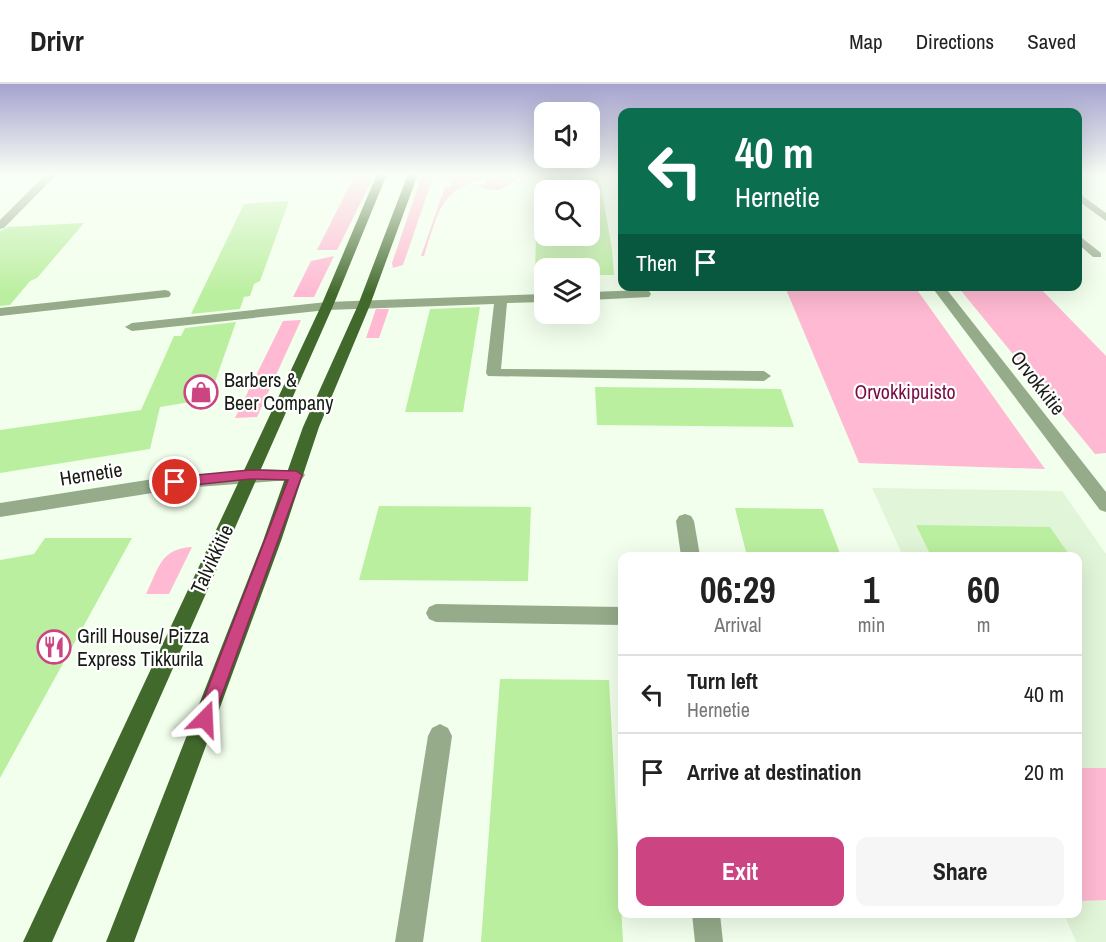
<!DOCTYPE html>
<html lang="en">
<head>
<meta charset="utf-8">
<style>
  body { margin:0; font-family:"Archivo Narrow",sans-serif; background:#f6f6f6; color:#222; height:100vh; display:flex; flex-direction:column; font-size:22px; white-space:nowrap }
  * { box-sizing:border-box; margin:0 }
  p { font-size:20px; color:#767676 }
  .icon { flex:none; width:33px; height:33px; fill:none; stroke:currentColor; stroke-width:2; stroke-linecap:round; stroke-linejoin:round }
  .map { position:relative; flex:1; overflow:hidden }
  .side { position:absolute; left:618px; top:468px; width:464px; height:366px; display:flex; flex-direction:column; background:#fff; border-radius:12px; box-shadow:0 6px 24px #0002 }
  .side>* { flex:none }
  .hud { position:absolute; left:618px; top:24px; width:464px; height:183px; border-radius:12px; box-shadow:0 6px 24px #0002; background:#0b6e4f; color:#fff; overflow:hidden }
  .controls { position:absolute; left:534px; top:18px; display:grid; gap:12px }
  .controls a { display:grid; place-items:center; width:66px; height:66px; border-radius:12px; background:#fff; box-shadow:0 6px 24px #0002; font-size:30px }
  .pin { position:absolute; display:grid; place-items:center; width:51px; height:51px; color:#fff; margin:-26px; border:3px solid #fff; border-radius:50%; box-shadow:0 2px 6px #0007 }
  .me { position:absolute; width:66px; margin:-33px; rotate:21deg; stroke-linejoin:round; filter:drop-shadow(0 0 4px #0008) }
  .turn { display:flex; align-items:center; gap:21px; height:126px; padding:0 18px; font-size:27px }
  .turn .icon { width:78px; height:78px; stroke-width:2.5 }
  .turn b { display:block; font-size:42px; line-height:51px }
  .then { display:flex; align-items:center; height:57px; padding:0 18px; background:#0003; gap:12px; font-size:22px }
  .eta { display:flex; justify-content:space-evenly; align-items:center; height:102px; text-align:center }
  .eta b { font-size:36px; font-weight:700; line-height:42px }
  .button { display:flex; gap:12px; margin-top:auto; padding:12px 18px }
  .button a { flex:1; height:69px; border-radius:12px; background:#cc4582; color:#fff; font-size:24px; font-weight:700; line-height:69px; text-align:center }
  .button a+a { background:#f6f6f6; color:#222 }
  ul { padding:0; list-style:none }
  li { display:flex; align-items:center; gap:18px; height:78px; padding:0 18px; border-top:2px solid #e0e0e0 }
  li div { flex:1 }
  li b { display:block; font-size:22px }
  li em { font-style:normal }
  header { display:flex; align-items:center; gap:36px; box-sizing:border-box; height:84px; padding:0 30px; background:#fff; border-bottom:2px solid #e0e0e0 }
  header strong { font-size:28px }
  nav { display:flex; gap:33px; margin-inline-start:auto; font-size:21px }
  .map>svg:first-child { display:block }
</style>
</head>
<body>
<header>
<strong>Drivr</strong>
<nav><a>Map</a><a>Directions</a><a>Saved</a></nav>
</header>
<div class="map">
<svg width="1106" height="858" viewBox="0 0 1106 858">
  <rect width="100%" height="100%" fill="#f2ffec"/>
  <polygon fill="#e1f5d8" points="872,404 1062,407 1106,470 1106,858 1076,858 1064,830 1077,830 1077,472 903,472"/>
  <g fill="#ffb9d2">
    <polygon points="375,90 337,166 317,166 354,93"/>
    <polygon points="434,90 403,181 393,184 392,179 422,91"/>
    <path d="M449,90h46c-56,17 -54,30 -71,82h-3l24,-69 6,-1 1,-4h-5z"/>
    <path d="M516,90l9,1c-21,11 -23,21 -48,11l10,-3 -1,-4z"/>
    <polygon points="334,172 314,213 293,213 311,177"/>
    <polygon points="785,203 915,203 1045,385 859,379"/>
    <polygon points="958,203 1039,203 1106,272 1106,369 1095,370"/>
    <polygon points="376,225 389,225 379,254 366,254"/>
    <polygon points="301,236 257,333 235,334 283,237"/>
    <path d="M192,463l-23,47h-23c13,-26 14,-45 46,-47z"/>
    <polygon points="1077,684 1106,684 1106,816 1079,817 1077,812"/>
  </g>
  <g fill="#bbefa0" fill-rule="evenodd">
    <path d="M544,91h55l13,74 2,26h-24v-7h-46v7l-9,1 2,-86h7zM544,106h46v46h-46z"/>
    <polygon points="289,117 260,197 254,200 250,212 244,213 240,225 191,230 244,120"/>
    <polygon points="84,139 37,194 30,197 10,221 0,222 0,147 8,143"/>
    <polygon points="480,223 463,328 405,328 430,225"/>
    <polygon points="236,238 209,315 160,323 150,365 0,389 0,346 141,326 174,252 181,252 185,244"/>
    <polygon points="595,303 781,305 794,343 597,341"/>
    <polygon points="379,422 531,423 528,497 359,496"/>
    <polygon points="735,424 823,425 841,472 747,472"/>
    <polygon points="916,441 1050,443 1070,472 931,472"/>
    <polygon points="45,454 132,454 0,694 0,476 34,470"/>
    <polygon points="500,595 609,596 623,858 481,858"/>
  </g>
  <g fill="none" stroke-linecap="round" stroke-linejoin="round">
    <g fill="#95ab8a" fill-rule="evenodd">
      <polygon points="1077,108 1106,129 1106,137 1077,116"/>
      <polygon points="1077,150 1101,169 1101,173 1093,173 1077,159"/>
      <polygon points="165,206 169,207 171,210 169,213 0,232 0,224"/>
      <polygon points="645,206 649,207 651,210 649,213 590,216 590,208"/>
      <polygon points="544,210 544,218 507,219 501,285 764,287 771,292 764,297 488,292 486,289 494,220 327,226 132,247 125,243 132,239 327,218"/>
      <polygon points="685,430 691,432 694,437 700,472 681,472 676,437 679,432"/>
      <polygon points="436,520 622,523 622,541 436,538 429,535 426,529 429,523"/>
      <polygon points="440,640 448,644 452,652 423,858 395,858 428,652 432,644"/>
      <polygon points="692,830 720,830 723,858 695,858"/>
    </g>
    <g fill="#95ab8a" fill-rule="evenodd">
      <polygon points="46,90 57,90 4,144 0,145 0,136"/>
      <polygon points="931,202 944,202 1106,408 1106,428 1100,426"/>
      <polygon points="259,385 302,387 305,391 302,395 184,404 0,433 0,419 147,396"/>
    </g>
    <g fill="#42692c" fill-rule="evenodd">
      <polygon points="377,90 387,90 333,222 52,858 23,858 321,222"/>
      <polygon points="408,90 418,90 370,221 319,343 281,457 134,858 106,858 263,457 303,343 358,221"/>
    </g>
  </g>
  <linearGradient id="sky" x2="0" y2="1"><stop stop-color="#a5a2cf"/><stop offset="0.43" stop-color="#f9fff6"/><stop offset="1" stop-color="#f9fff6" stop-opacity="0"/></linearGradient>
  <rect width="1106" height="210" fill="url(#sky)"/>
  <polygon fill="#cc4582" stroke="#852d54" stroke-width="1.5" points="250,386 296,387 302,391 213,635 211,641 205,644 198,641 196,635 288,396 250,395 175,403 169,398 175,393"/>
  <defs>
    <g id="shop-ring" transform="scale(1.725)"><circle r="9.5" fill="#fff" stroke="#cc4582" stroke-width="1.5"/><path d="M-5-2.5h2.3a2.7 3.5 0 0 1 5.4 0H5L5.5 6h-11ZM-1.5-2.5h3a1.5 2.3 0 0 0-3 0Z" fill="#cc4582"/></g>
    <g id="restaurant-ring" transform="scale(1.725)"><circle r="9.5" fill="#fff" stroke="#cc4582" stroke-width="1.5"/><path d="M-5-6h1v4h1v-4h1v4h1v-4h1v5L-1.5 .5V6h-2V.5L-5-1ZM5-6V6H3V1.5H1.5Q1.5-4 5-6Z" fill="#cc4582"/></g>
  </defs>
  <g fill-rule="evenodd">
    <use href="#shop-ring" x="201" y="308"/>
    <use href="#restaurant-ring" x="54" y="563"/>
  </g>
  <g text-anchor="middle" stroke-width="4.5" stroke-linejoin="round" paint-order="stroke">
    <g font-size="20" fill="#161b13" stroke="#fff" text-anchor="start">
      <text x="224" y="303">Barbers &amp;<tspan x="224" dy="23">Beer Company</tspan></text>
      <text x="77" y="559">Grill House/ Pizza<tspan x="77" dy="23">Express Tikkurila</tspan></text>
    </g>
    <g font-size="20" fill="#161b13" stroke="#fff">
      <text transform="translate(1038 299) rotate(52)" y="7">Orvokkitie</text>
      <text transform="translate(91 390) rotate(-9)" y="7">Hernetie</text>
      <text transform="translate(212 475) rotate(-65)" y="7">Talvikkitie</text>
    </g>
    <g font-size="20" fill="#7a0c45" stroke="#fff">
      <text x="905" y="315">Orvokkipuisto</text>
    </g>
  </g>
</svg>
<div class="controls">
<a><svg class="icon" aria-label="sound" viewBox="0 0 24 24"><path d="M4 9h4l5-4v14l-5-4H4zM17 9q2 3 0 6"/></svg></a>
<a><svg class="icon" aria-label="search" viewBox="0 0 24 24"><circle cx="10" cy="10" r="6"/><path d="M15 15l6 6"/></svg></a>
<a><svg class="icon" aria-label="layers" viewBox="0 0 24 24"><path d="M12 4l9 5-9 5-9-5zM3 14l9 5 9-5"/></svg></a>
</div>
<div class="pin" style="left:175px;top:398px;background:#d93025"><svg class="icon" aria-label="arrive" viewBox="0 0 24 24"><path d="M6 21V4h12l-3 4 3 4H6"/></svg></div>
<svg class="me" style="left:205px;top:635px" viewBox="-20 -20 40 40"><path d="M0-17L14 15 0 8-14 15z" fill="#cc4582" stroke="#fff" stroke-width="4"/></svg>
<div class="hud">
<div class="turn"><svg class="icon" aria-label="left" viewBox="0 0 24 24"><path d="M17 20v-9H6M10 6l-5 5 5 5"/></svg><div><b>40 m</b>Hernetie</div></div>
<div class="then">Then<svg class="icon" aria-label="arrive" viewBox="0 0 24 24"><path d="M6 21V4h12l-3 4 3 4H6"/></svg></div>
</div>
<section class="side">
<div class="eta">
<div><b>06:29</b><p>Arrival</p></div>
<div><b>1</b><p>min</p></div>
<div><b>60</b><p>m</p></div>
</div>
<ul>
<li><svg class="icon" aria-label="left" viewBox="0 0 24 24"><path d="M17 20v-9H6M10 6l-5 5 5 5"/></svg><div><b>Turn left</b><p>Hernetie</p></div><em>40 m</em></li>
<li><svg class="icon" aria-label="arrive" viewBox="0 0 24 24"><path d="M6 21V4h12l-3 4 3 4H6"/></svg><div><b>Arrive at destination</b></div><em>20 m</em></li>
</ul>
<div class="button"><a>Exit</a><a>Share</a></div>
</section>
</div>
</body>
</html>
